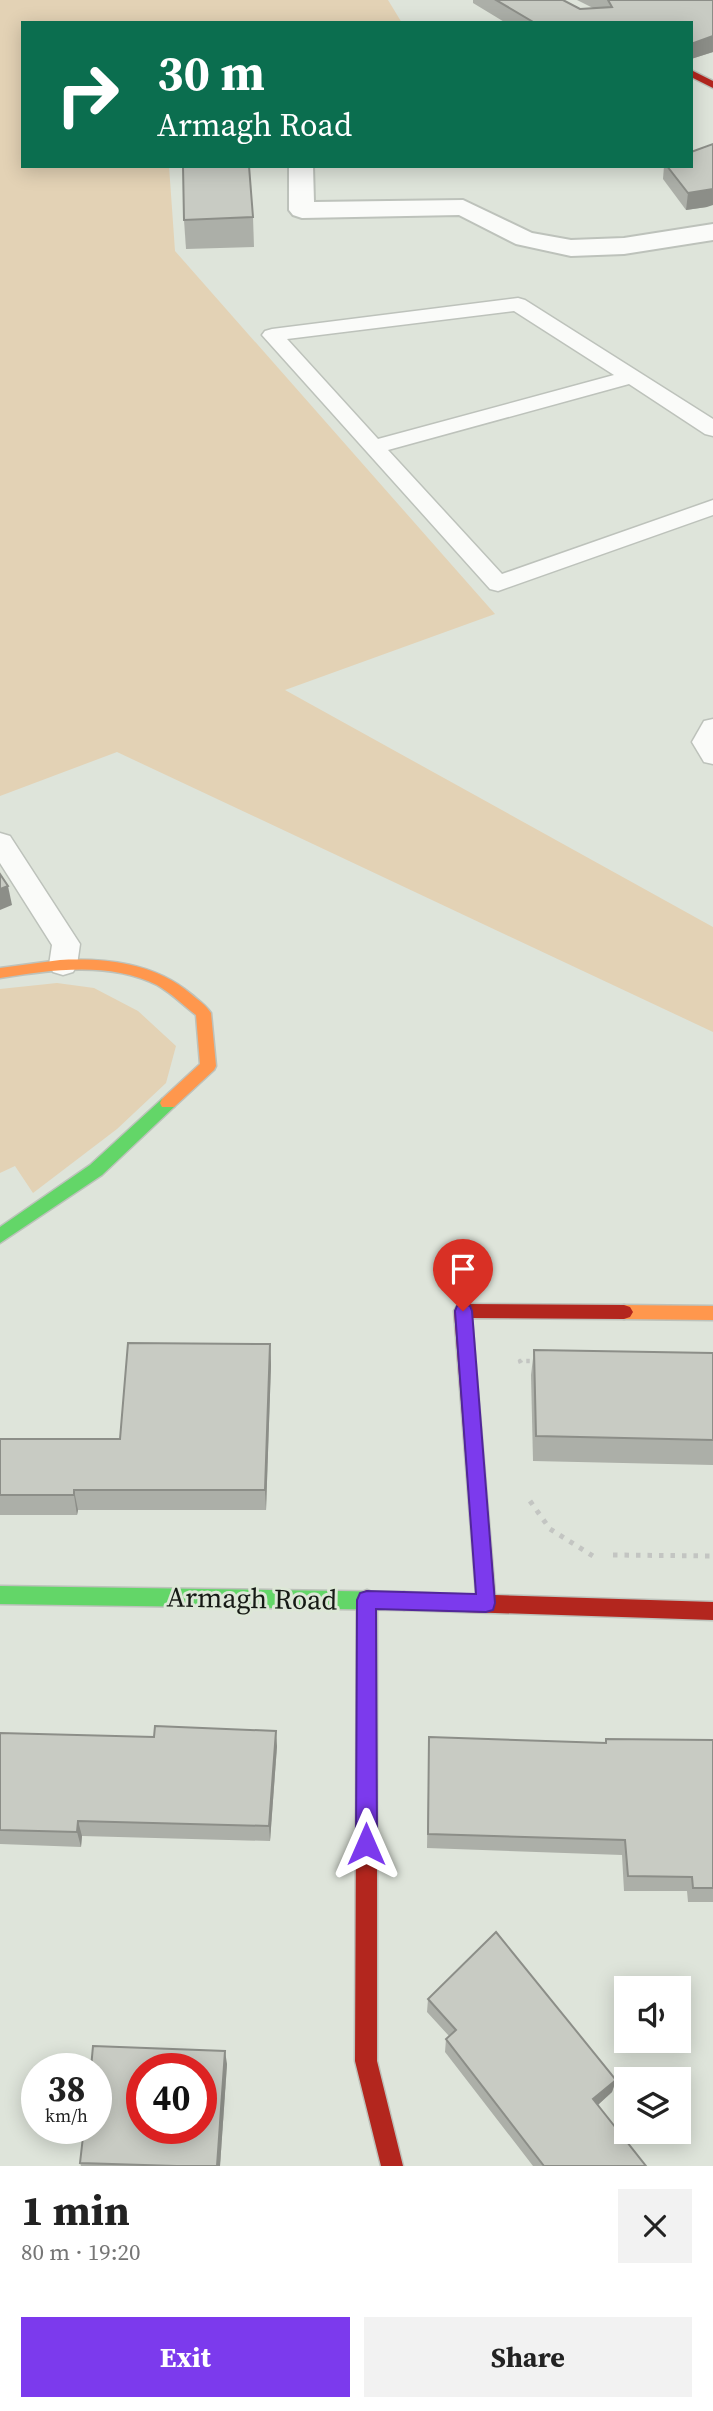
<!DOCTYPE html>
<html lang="en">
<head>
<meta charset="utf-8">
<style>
  body { margin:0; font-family:"Source Serif 4",serif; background:#f2f2f2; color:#222; height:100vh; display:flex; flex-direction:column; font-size:26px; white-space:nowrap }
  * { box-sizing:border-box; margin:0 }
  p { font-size:23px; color:#767676 }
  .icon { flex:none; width:38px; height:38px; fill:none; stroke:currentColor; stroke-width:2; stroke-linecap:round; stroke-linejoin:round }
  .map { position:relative; height:2166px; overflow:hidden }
  .panel { display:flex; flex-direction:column; background:#fff; flex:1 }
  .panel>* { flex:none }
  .top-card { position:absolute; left:21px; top:21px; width:672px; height:147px; border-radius:0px; box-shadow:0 4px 18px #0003; background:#0b6e4f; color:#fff; overflow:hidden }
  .tools { position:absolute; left:614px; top:1976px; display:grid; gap:14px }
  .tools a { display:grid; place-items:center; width:77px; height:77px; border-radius:0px; background:#fff; box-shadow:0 4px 18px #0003; font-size:35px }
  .speed { position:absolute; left:21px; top:2053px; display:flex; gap:14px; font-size:35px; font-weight:700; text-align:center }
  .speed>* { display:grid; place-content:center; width:91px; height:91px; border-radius:50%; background:#fff; box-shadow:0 4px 18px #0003; line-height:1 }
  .speed small { font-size:18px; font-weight:400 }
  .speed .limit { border:10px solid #d22; background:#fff; color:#111 }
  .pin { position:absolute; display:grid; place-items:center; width:60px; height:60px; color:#fff; margin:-72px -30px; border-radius:50% 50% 50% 0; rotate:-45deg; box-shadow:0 0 7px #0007 }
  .pin .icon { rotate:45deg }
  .me { position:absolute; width:77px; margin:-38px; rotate:0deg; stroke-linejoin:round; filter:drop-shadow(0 0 5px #0008) }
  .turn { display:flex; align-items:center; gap:24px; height:147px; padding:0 21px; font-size:32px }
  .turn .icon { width:91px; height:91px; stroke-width:2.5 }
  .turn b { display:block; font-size:49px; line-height:60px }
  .round { display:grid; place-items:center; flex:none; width:74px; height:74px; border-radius:0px; background:#f2f2f2 }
  .headline { display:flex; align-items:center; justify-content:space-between; height:119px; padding:0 21px }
  h1 { font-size:42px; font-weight:700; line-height:52px }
  .button { display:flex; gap:14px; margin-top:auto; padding:14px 21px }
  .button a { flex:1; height:80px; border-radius:0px; background:#7c3aed; color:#fff; font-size:28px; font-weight:700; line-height:80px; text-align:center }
  .button a+a { background:#f2f2f2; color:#222 }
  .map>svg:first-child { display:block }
</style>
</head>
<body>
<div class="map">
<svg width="713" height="2166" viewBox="0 0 713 2166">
  <rect width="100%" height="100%" fill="#dee4da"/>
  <g fill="#e3d2b5">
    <polygon points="0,0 388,0 402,23 23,23 23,166 169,166 175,251 495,614 285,690 713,927 713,1032 117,752 0,796"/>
    <polygon points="57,983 94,988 138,1011 176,1046 166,1083 117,1129 33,1193 15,1166 0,1173 0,989"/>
  </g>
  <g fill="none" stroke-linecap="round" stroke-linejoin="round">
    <g stroke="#bdc2bb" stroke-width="3">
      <g id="lane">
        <path d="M518,298l7,2 188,119v17l-8,-2 -76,-50 -241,66 114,124 211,-74v15l-215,76 -8,-2 -228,-254 3,-4 7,-2zM514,311l100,64 -236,64 -91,-100z"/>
        <polygon points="713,719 713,764 704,762 692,742 704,721"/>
        <polygon points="0,833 10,836 80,944 77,965 73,972 63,975 53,972 49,965 52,945 0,863"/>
      </g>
    </g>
    <g stroke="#bdc2bb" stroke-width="4">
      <polygon id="street" points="289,166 313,166 314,202 463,200 532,233 571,240 624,238 713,224 713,240 624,254 571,256 516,244 459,215 302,218 293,215 289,210"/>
    </g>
    <g stroke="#bdc2bb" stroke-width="3">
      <g id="fast">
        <polygon points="168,1097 174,1099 176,1103 174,1107 102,1175 0,1243 0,1227 90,1165 162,1099"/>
        <polygon points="0,1586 404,1592 411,1595 414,1601 411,1607 404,1610 0,1604"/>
      </g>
    </g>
    <g stroke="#bdc2bb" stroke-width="3">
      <g id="slow">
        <path d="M60,960c47,-2 94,3 131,34 7,6 15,11 20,19l5,53 -2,4 -40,37h-12l-2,-4 2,-4 38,-35 -4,-49c-13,-10 -25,-22 -39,-30 -48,-24 -107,-15 -157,-7v-10z"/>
        <polygon points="624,1305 713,1306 713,1320 624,1319 618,1317 615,1312 618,1307"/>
      </g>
    </g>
    <g stroke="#bdc2bb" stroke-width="3">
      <g id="jam">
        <polygon points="691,70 713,81 713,88 691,77"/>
        <polygon points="463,1304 624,1305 630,1307 633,1312 630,1317 624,1319 472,1318 495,1595 713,1602 713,1620 404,1610 397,1607 394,1601 397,1595 404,1592 476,1595 454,1311 457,1306"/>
        <polygon points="367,1590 374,1593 377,1599 377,2061 403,2166 381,2166 355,2061 357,1599 360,1593"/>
      </g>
    </g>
    <polyline stroke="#c3c5c2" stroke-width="4.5" stroke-dasharray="3.5 5" stroke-linecap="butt" points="521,1363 520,1361 537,1361"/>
    <g stroke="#c3c5c2" stroke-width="5" stroke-dasharray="4.5 7" stroke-linecap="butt">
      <polyline points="530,1501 550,1529 593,1556"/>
      <polyline points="613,1555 713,1556"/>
    </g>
    <use href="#lane" fill="#fafbf9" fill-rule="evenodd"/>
    <use href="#street" fill="#fafbf9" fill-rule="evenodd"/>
    <use href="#fast" fill="#63d668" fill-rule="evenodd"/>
    <use href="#slow" fill="#ff974d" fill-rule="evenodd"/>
    <use href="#jam" fill="#b3261e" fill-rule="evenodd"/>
  </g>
  <g fill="#acafa8">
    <polygon points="473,0 563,0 580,9 593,8 577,0 713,0 713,52 691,59 691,23 506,23 473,3"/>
    <polygon points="664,166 691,166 707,207 686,210 663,179"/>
    <polygon points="253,217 254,247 186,249 184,220"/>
    <polygon points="270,1344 271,1365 266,1510 78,1510 77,1515 0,1515 0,1439 120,1439"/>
    <polygon points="534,1350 713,1353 713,1465 533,1461 531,1375"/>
    <polygon points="0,1733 277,1746 270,1841 82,1836 81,1847 0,1844"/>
    <polygon points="429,1737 605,1743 606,1739 713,1740 713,1902 688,1902 687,1891 624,1891 622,1855 427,1848"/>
    <polygon points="428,1999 616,2080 612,2092 598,2105 646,2166 533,2166 445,2052 446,2039 449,2036 427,2012"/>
    <polygon points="227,2064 220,2166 81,2166 80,2163"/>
  </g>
  <g fill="#8c8e88">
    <polygon points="713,36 713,52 691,59 691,44"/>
    <polygon points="713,189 713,205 707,207 686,210 688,193"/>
    <polygon points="8,886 12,905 0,910 0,889"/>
    <polygon points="270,1344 271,1365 266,1510 265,1490"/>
    <polygon points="74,1490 78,1510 77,1515 74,1495"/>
    <polygon points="276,1731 277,1746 270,1841 269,1826"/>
    <polygon points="78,1821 82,1836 81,1847 77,1832"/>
    <polygon points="225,2051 227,2064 220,2166 217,2166"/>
    <polygon points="616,2080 612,2092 590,2112 593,2099"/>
  </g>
  <g fill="#c8cbc3" stroke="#8c8e88" stroke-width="2" fill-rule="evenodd">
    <polygon points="496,0 563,0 580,9 612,7 608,0 713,0 713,36 691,44 691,23 535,23"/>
    <polygon points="713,144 713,189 688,193 667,166 691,166 691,152"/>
    <polygon points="183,166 249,166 253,217 184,220"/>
    <polygon points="0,874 8,886 0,889"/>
    <polygon points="128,1343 270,1344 265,1490 74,1490 74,1495 0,1495 0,1439 120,1439"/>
    <polygon points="534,1350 713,1353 713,1440 536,1436"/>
    <polygon points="155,1726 276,1731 269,1826 78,1821 77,1832 0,1830 0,1733 154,1737"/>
    <polygon points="429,1737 606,1743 606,1739 713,1740 713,1888 693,1888 692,1877 628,1876 625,1840 428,1834"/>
    <polygon points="496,1932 616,2080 593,2099 646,2166 544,2166 446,2039 456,2030 428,1999"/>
    <path d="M93,2046l132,5 -8,115h-41l-96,-3 4,-35h12v-60h-5zM142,2068h59v60h-59z"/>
  </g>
  <polygon fill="#7c3aed" stroke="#51269a" stroke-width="2" points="463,1304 470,1306 472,1311 495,1603 493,1610 486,1612 376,1609 377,1844 374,1851 366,1854 359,1851 356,1844 357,1600 360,1593 367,1591 476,1594 455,1311 457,1306"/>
  <g text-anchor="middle" stroke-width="6" stroke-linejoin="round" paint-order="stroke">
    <g font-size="28" fill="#161a15" stroke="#dde7d7">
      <text transform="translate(252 1598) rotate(1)" y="10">Armagh Road</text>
    </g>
  </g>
</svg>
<div class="tools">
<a><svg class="icon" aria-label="sound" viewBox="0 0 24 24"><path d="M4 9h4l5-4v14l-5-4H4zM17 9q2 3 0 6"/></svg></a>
<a><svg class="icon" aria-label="layers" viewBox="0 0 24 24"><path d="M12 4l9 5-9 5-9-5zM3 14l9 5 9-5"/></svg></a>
</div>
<div class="speed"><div>38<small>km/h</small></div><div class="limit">40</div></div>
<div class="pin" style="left:463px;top:1311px;background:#d93025"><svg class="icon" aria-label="arrive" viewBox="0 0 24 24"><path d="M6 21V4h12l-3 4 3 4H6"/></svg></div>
<svg class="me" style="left:366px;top:1844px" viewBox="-20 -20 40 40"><path d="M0-17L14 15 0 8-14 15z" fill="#7c3aed" stroke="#fff" stroke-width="4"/></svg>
<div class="top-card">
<div class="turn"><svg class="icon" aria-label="right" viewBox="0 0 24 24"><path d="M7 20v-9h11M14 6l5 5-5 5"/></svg><div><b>30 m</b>Armagh Road</div></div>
</div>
</div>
<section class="panel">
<div class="headline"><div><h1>1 min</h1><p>80 m · 19:20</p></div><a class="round"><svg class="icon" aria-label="close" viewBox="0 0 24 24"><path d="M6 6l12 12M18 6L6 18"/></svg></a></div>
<div class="button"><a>Exit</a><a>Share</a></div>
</section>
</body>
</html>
